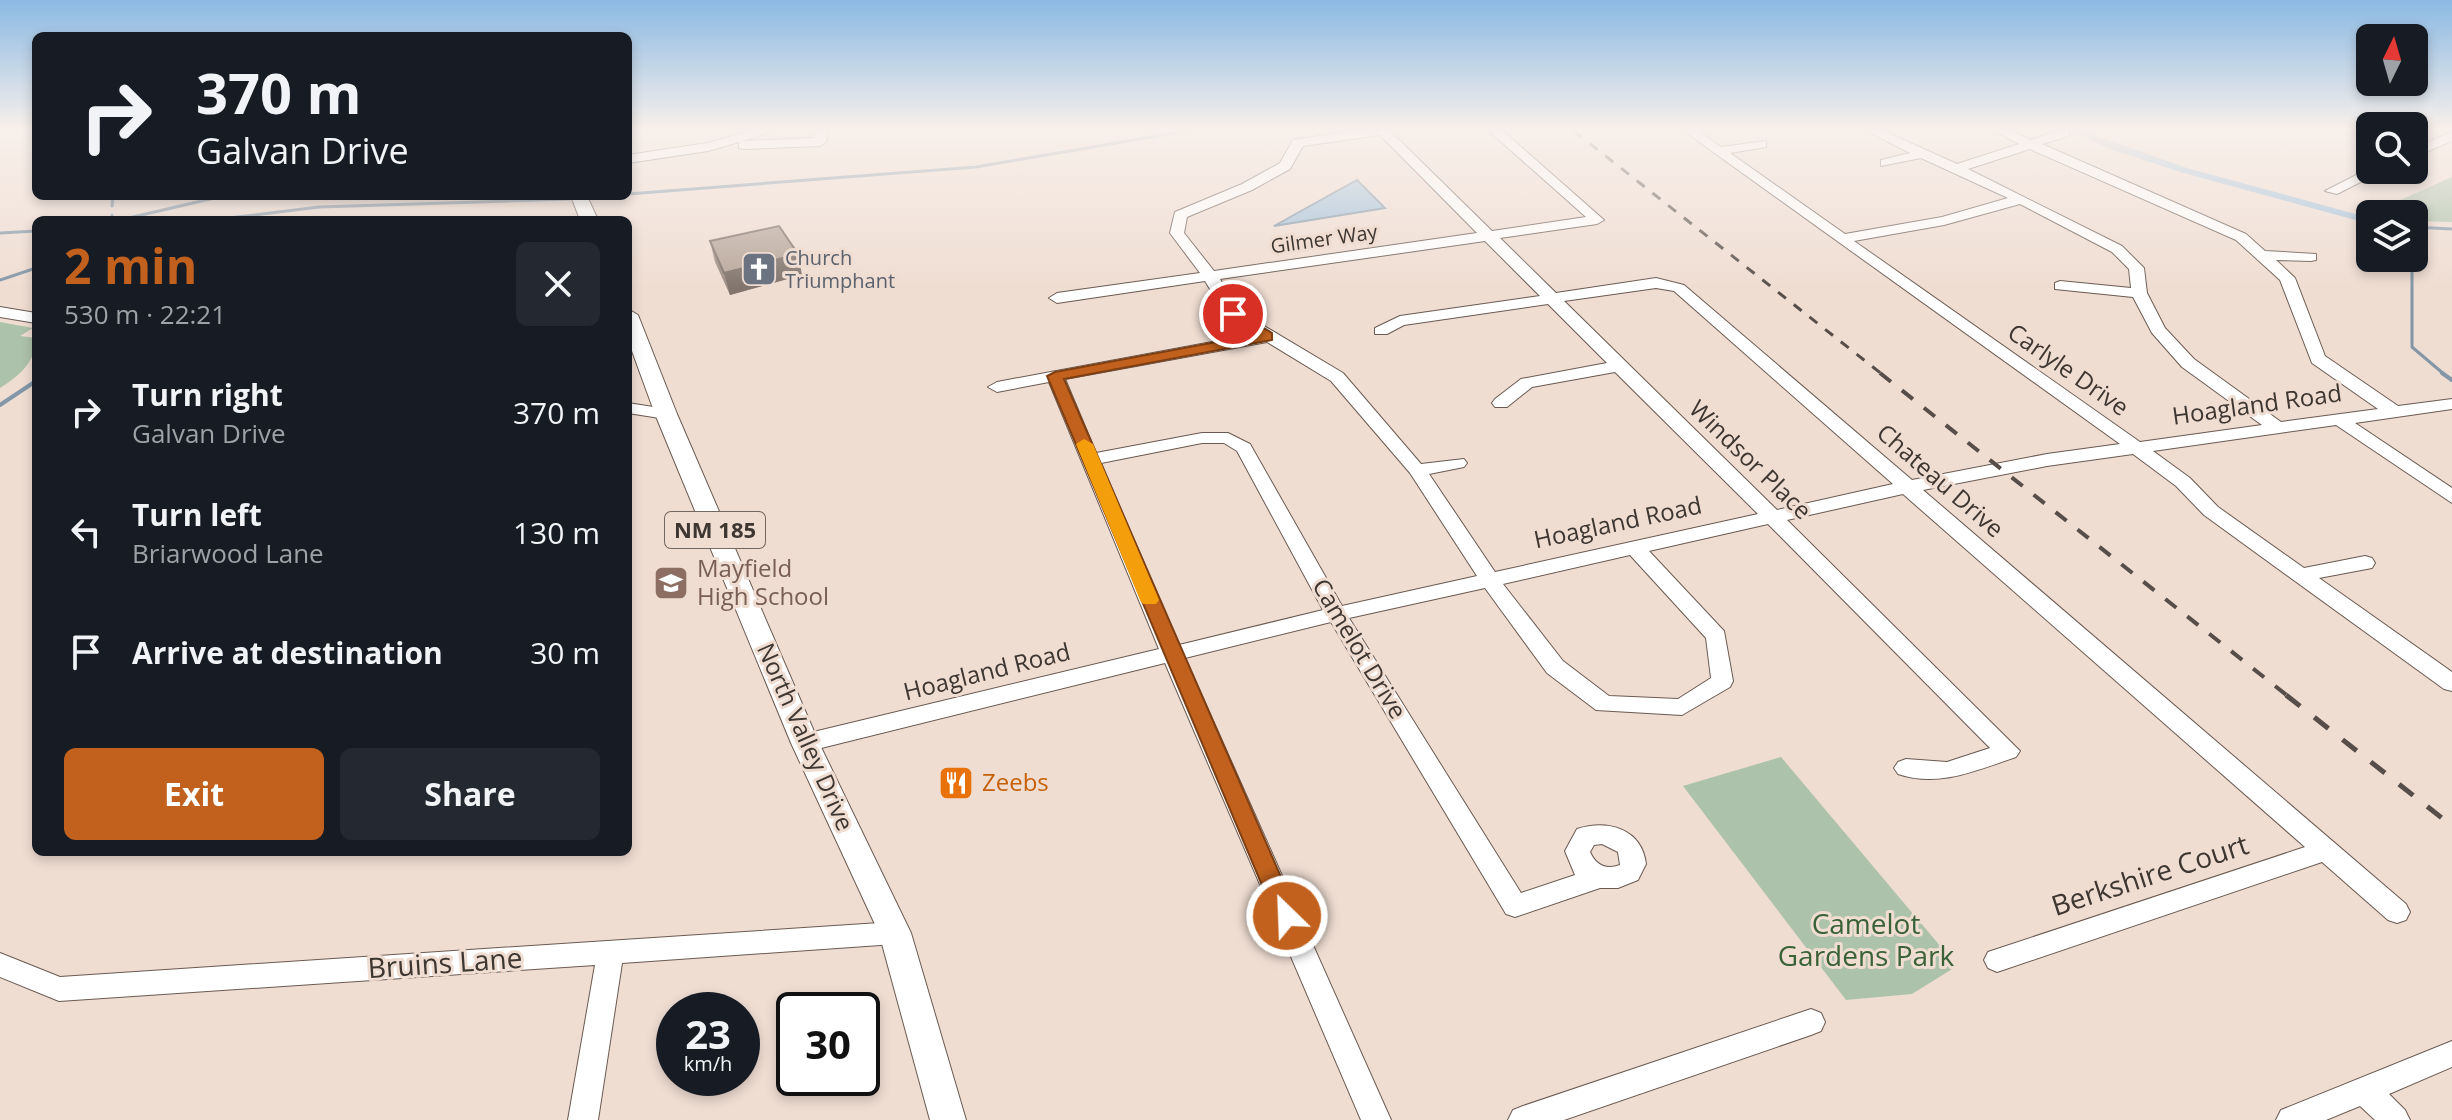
<!DOCTYPE html>
<html lang="en">
<head>
<meta charset="utf-8">
<style>
  body { margin:0; font-family:"Open Sans",sans-serif; background:#242831; color:#f1f3f6; height:100vh; display:flex; flex-direction:column; font-size:30px; white-space:nowrap }
  * { box-sizing:border-box; margin:0 }
  p { font-size:26px; color:#9ea1a6 }
  .icon { flex:none; width:44px; height:44px; fill:none; stroke:currentColor; stroke-width:2; stroke-linecap:round; stroke-linejoin:round }
  .map { position:relative; flex:1; overflow:hidden }
  .sheet { position:absolute; left:32px; top:216px; width:600px; height:640px; display:flex; flex-direction:column; background:#171b24; border-radius:12px; box-shadow:0 4px 12px #0003 }
  .sheet>* { flex:none }
  .banner { position:absolute; left:32px; top:32px; width:600px; height:168px; border-radius:12px; box-shadow:0 4px 12px #0003; background:#171b24; color:#f1f3f6; overflow:hidden }
  .needle { width:52px; rotate:5deg }
  .buttons { position:absolute; left:2356px; top:24px; display:grid; gap:16px }
  .buttons a { display:grid; place-items:center; width:72px; height:72px; border-radius:12px; background:#171b24; box-shadow:0 4px 12px #0003; font-size:40px }
  .speed { position:absolute; left:656px; top:992px; display:flex; gap:16px; font-size:40px; font-weight:700; text-align:center }
  .speed>* { display:grid; place-content:center; width:104px; height:104px; border-radius:50%; background:#171b24; box-shadow:0 4px 12px #0003; line-height:1 }
  .speed small { font-size:20px; font-weight:400 }
  .speed .limit { border:4px solid #111; border-radius:12px; background:#fff; color:#111 }
  .pin { position:absolute; display:grid; place-items:center; width:68px; height:68px; color:#fff; margin:-34px; border:4px solid #fff; border-radius:50%; box-shadow:0 2px 8px #0007 }
  .me { position:absolute; width:88px; margin:-44px; rotate:336deg; stroke-linejoin:round; filter:drop-shadow(0 0 6px #0008) }
  .turn { display:flex; align-items:center; gap:28px; height:168px; padding:0 32px; font-size:36px }
  .turn .icon { width:104px; height:104px; stroke-width:2.5 }
  .turn b { display:block; font-size:56px; line-height:68px }
  .round { display:grid; place-items:center; flex:none; width:84px; height:84px; border-radius:12px; background:#242831 }
  .summary { display:flex; align-items:center; justify-content:space-between; height:136px; padding:0 32px }
  h1 { font-size:48px; font-weight:700; line-height:60px; color:#c1611d }
  .action { display:flex; gap:16px; margin-top:auto; padding:16px 32px }
  .action a { flex:1; height:92px; border-radius:12px; background:#c1611d; color:#fff; font-size:32px; font-weight:700; line-height:92px; text-align:center }
  .action a+a { background:#242831; color:#f1f3f6 }
  ul { padding:0; list-style:none }
  li { display:flex; align-items:center; gap:24px; height:120px; padding:0 32px }
  li div { flex:1 }
  li b { display:block; font-size:30px }
  li em { font-style:normal }
  .map>svg:first-child { display:block }
</style>
</head>
<body>
<div class="map">
<svg width="2452" height="1120" viewBox="0 0 2452 1120">
  <rect width="100%" height="100%" fill="#efddd2"/>
  <g fill="#adc2ab">
    <polygon points="2452,177 2452,222 2414,221 2414,214 2367,215"/>
    <path d="M0,322l33,6 -13,8 16,2c0,24 -17,38 -36,50z"/>
    <polygon points="1781,757 1957,966 1912,994 1846,1000 1683,786"/>
  </g>
  <polygon fill="#a1c1db" stroke="#8397a8" stroke-width="2" points="1357,180 1385,208 1274,226"/>
  <g fill="none" stroke-linecap="round" stroke-linejoin="round">
    <g stroke="#8397a8" stroke-width="3">
      <polyline points="628,194 976,167 1186,131"/>
      <polyline points="590,197 599,196"/>
      <polyline points="112,206 113,196"/>
      <polyline points="112,215 112,220"/>
      <polyline points="120,220 223,196"/>
      <polyline points="212,220 319,207 569,199"/>
      <polyline points="2414,227 2452,229"/>
      <polyline points="0,233 36,231"/>
      <polyline points="2412,258 2412,347 2445,375"/>
      <polyline points="0,280 36,268"/>
    </g>
    <g stroke="#8397a8" stroke-width="4">
      <polyline points="2442,373 2452,380"/>
      <polyline points="0,405 36,381"/>
    </g>
    <polygon fill="#a1c1db" fill-rule="evenodd" points="2071,131 2083,131 2187,168 2370,218 2370,224 2180,172 2107,148"/>
    <g stroke="#6a5a51" stroke-width="2">
      <g id="minor">
        <polygon points="751,131 772,131 743,141 814,138 816,131 828,131 826,142 820,146 744,149 739,148 739,142 708,151 628,163 628,155 707,143"/>
        <path d="M1353,131h37l102,100 94,-14 -97,-86h14l101,89 -7,4 -97,14 56,55 100,-15 28,7 228,195 135,-26 73,-10 -436,-313h14l23,16 45,-6v6l-36,6 115,81 97,-17 66,-19 -87,-40 -40,8v-6l29,-7 -43,-22h17l73,33 62,-20 -24,-13h17l19,9 26,-9h12v5l-27,8 204,90 19,17 51,3v6l-5,1 -35,-1 19,18 30,78 73,50 54,-7v10l-97,14 97,65v15l-116,-78 -183,26 37,27 28,29 86,61 61,-12 7,2 3,5 -3,5 -53,10 133,94v19l-8,-2 -240,-174 -28,-29 -43,-32 -86,12 -124,24 483,414 4,8 -4,8 -9,3 -9,-3 -66,-58 -325,110 -9,-4 -4,-8 4,-8 317,-105 -402,-353 -116,26 233,231 -4,6c-39,13 -77,31 -118,17l-4,-6 4,-6 8,-3 41,3 43,-14 -222,-224 -119,27 75,80 9,50 -3,6 -48,28 -86,-5 -49,-37 -62,-85 -136,30 172,275 54,-18 -10,-24 12,-22c31,-10 65,0 69,35l-8,16 -20,8h-18l-85,29 -9,-3 -175,-292 -146,36 206,462h-30l-196,-457 -360,89 -8,-3 -4,-6 4,-6 8,-3 354,-85 -110,-267 -52,10 -9,-5 9,-5 258,-48 -28,-17 -22,-36 -148,22 -8,-5 8,-5 143,-20 -30,-40 5,-21 67,-28 38,-21 13,-23zM1380,135l97,98 -263,38 -30,-38 3,-16 65,-27 38,-21 13,-23zM2030,149l206,91 44,40 32,83 66,46 -97,13 -87,-63 -29,-31 -18,-35 -3,-25 -22,-22 -154,-77zM2020,204l92,48 17,17 2,19 -71,-7 -5,2v6l78,8 19,36 30,34 80,58 -122,17 -286,-201 90,-16zM1485,241l55,55 -140,20 -25,12v6h12l17,-9 144,-21 59,59 -86,16 -26,20 -3,4 3,4h12l25,-20 83,-15 143,142 -263,58 -66,-98 35,-7 3,-4 -3,-4 -43,5 -78,-91 -104,-62 -19,-32zM1656,288l18,3 219,193 -116,26 -213,-209zM1267,342l64,39 79,92 67,103 -135,30 -92,-162 -22,-11h-26l-106,20 -31,-74zM1202,443h22l13,8 86,159 -144,35 -78,-182zM1630,555l76,83 5,40 -33,21 -69,-3 -46,-35 -60,-77zM1602,844l16,8 2,13c-15,5 -24,0 -30,-13l4,-7z"/>
        <polygon points="2452,132 2452,141 2414,157 2414,148"/>
        <polygon points="2370,168 2384,170 2337,194 2325,191"/>
        <polygon points="0,307 36,313 36,323 0,317"/>
        <polygon points="628,403 666,409 675,414 666,419 628,413"/>
        <polygon points="895,922 904,925 908,933 904,941 895,944 622,963 598,1120 568,1120 595,965 59,1001 0,977 0,953 60,977"/>
        <polygon points="1811,1009 1821,1013 1825,1022 1821,1031 1811,1035 1564,1120 1508,1120 1513,1110 1523,1106"/>
        <polygon points="2452,1041 2452,1067 2389,1094 2405,1110 2410,1120 2375,1120 2360,1106 2326,1120 2276,1120 2281,1110"/>
      </g>
    </g>
    <g stroke="#6a5a51" stroke-width="2">
      <g id="major">
        <polygon points="571,196 587,196 598,220 580,220"/>
        <polygon points="628,309 638,315 677,414 819,743 911,933 966,1120 930,1120 879,933 791,743 655,414 628,340"/>
      </g>
    </g>
    <use href="#minor" fill="#fff" fill-rule="evenodd"/>
    <use href="#major" fill="#fff" fill-rule="evenodd"/>
    <polyline stroke="#574e49" stroke-width="3" stroke-dasharray="10 10" stroke-linecap="butt" points="1574,131 1883,375"/>
    <polyline stroke="#574e49" stroke-width="4" stroke-dasharray="14 14" stroke-linecap="butt" points="1880,373 2289,697"/>
    <polyline stroke="#574e49" stroke-width="5" stroke-dasharray="18 18" stroke-linecap="butt" points="2286,695 2452,826"/>
  </g>
  <polygon fill="#9e9086" points="710,241 802,275 730,295 715,262"/>
  <polygon fill="#81756d" points="798,254 802,275 730,295 724,273"/>
  <polygon fill="#b8a79c" stroke="#81756d" stroke-width="2" points="779,226 798,254 724,273 710,241"/>
  <linearGradient id="sky" x2="0" y2="1"><stop stop-color="#8bb9e3"/><stop offset="0.45" stop-color="#f8f0eb"/><stop offset="1" stop-color="#f8f0eb" stop-opacity="0"/></linearGradient>
  <rect width="2452" height="288" fill="url(#sky)"/>
  <polygon fill="#c1611d" stroke="#7d3f13" stroke-width="2" points="1233,310 1272,333 1272,340 1064,379 1298,916 1295,923 1287,926 1278,923 1275,916 1047,376 1055,372 1254,335 1228,317 1228,311"/>
  <polygon fill="#f59e0b" points="1084,439 1093,444 1159,600 1156,604 1143,604 1140,600 1076,444"/>
  <defs>
    <g id="church-square" transform="scale(1.8)"><rect x="-9" y="-9" width="18" height="18" rx="4" fill="#6b7280" stroke="#efddd2"/><path d="M-1.2-6h2.4v3.5h3.3v2.4h-3.3V6h-2.4V-.1h-3.3v-2.4h3.3Z" fill="#fff"/></g>
    <g id="school-square" transform="scale(1.8)"><rect x="-9" y="-9" width="18" height="18" rx="4" fill="#8d6e63" stroke="#efddd2"/><path d="M0-5L7-2L0 1L-7-2ZM-4 1L0 2.5L4 1V4Q0 6-4 4Z" fill="#fff"/></g>
    <g id="restaurant-square" transform="scale(1.8)"><rect x="-9" y="-9" width="18" height="18" rx="4" fill="#e8710a" stroke="#efddd2"/><path d="M-5-6h1v4h1v-4h1v4h1v-4h1v5L-1.5 .5V6h-2V.5L-5-1ZM5-6V6H3V1.5H1.5Q1.5-4 5-6Z" fill="#fff"/></g>
  </defs>
  <g fill-rule="evenodd">
    <use href="#church-square" x="759" y="269"/>
    <use href="#school-square" x="671" y="583"/>
    <use href="#restaurant-square" x="956" y="783"/>
  </g>
  <g text-anchor="middle" stroke-width="6" stroke-linejoin="round" paint-order="stroke">
    <g font-size="20" fill="#3d3631" stroke="#efddd2">
      <text transform="translate(1324 239) rotate(-8)" y="7">Gilmer Way</text>
    </g>
    <g font-size="20" fill="#5b616d" stroke="#efddd2" text-anchor="start">
      <text x="785" y="265">Church<tspan x="785" dy="23">Triumphant</tspan></text>
    </g>
    <rect fill="#efddd2" stroke="#726861" stroke-width="2" x="665" y="512" width="100" height="36" rx="6"/>
    <g font-size="22" font-weight="bold" fill="#3d3631">
      <text x="715" y="538">NM 185</text>
    </g>
    <g font-size="24" fill="#3d3631" stroke="#efddd2">
      <text transform="translate(2068 370) rotate(35)" y="8">Carlyle Drive</text>
      <text transform="translate(2257 405) rotate(-8)" y="8">Hoagland Road</text>
      <text transform="translate(1750 460) rotate(44)" y="8">Windsor Place</text>
      <text transform="translate(1940 481) rotate(41)" y="8">Chateau Drive</text>
      <text transform="translate(1618 523) rotate(-12)" y="8">Hoagland Road</text>
      <text transform="translate(1359 649) rotate(59)" y="8">Camelot Drive</text>
      <text transform="translate(987 672) rotate(-14)" y="8">Hoagland Road</text>
      <text transform="translate(805 737) rotate(66)" y="8">North Valley Drive</text>
    </g>
    <g font-size="24" fill="#785e54" stroke="#efddd2" text-anchor="start">
      <text x="697" y="577">Mayfield<tspan x="697" dy="28">High School</tspan></text>
    </g>
    <g font-size="24" fill="#c56008" stroke="#efddd2" text-anchor="start">
      <text x="982" y="791">Zeebs</text>
    </g>
    <g font-size="28" fill="#3d3631" stroke="#efddd2">
      <text transform="translate(2150 875) rotate(-18)" y="10">Berkshire Court</text>
      <text transform="translate(445 963) rotate(-4)" y="10">Bruins Lane</text>
    </g>
    <g font-size="28" fill="#3a6238" stroke="#efddd2">
      <text x="1866" y="934">Camelot<tspan x="1866" dy="32">Gardens Park</tspan></text>
    </g>
  </g>
</svg>
<div class="buttons">
<a><svg class="needle" viewBox="-14 -14 28 28"><path d="M0-13l5 13h-10z" fill="#e53935"/><path d="M0 13l5-13h-10z" fill="#9ea1a6"/></svg></a>
<a><svg class="icon" aria-label="search" viewBox="0 0 24 24"><circle cx="10" cy="10" r="6"/><path d="M15 15l6 6"/></svg></a>
<a><svg class="icon" aria-label="layers" viewBox="0 0 24 24"><path d="M12 4l9 5-9 5-9-5zM3 14l9 5 9-5"/></svg></a>
</div>
<div class="speed"><div>23<small>km/h</small></div><div class="limit">30</div></div>
<div class="pin" style="left:1233px;top:314px;background:#d93025"><svg class="icon" aria-label="arrive" viewBox="0 0 24 24"><path d="M6 21V4h12l-3 4 3 4H6"/></svg></div>
<svg class="me" style="left:1287px;top:916px" viewBox="-20 -20 40 40"><circle r="17" fill="#c1611d" stroke="#fff" stroke-width="3"/><path d="M0-11L8 9 0 5-8 9z" fill="#fff"/></svg>
<div class="banner">
<div class="turn"><svg class="icon" aria-label="right" viewBox="0 0 24 24"><path d="M7 20v-9h11M14 6l5 5-5 5"/></svg><div><b>370 m</b>Galvan Drive</div></div>
</div>
<section class="sheet">
<div class="summary"><div><h1>2 min</h1><p>530 m · 22:21</p></div><a class="round"><svg class="icon" aria-label="close" viewBox="0 0 24 24"><path d="M6 6l12 12M18 6L6 18"/></svg></a></div>
<ul>
<li><svg class="icon" aria-label="right" viewBox="0 0 24 24"><path d="M7 20v-9h11M14 6l5 5-5 5"/></svg><div><b>Turn right</b><p>Galvan Drive</p></div><em>370 m</em></li>
<li><svg class="icon" aria-label="left" viewBox="0 0 24 24"><path d="M17 20v-9H6M10 6l-5 5 5 5"/></svg><div><b>Turn left</b><p>Briarwood Lane</p></div><em>130 m</em></li>
<li><svg class="icon" aria-label="arrive" viewBox="0 0 24 24"><path d="M6 21V4h12l-3 4 3 4H6"/></svg><div><b>Arrive at destination</b></div><em>30 m</em></li>
</ul>
<div class="action"><a>Exit</a><a>Share</a></div>
</section>
</div>
</body>
</html>
